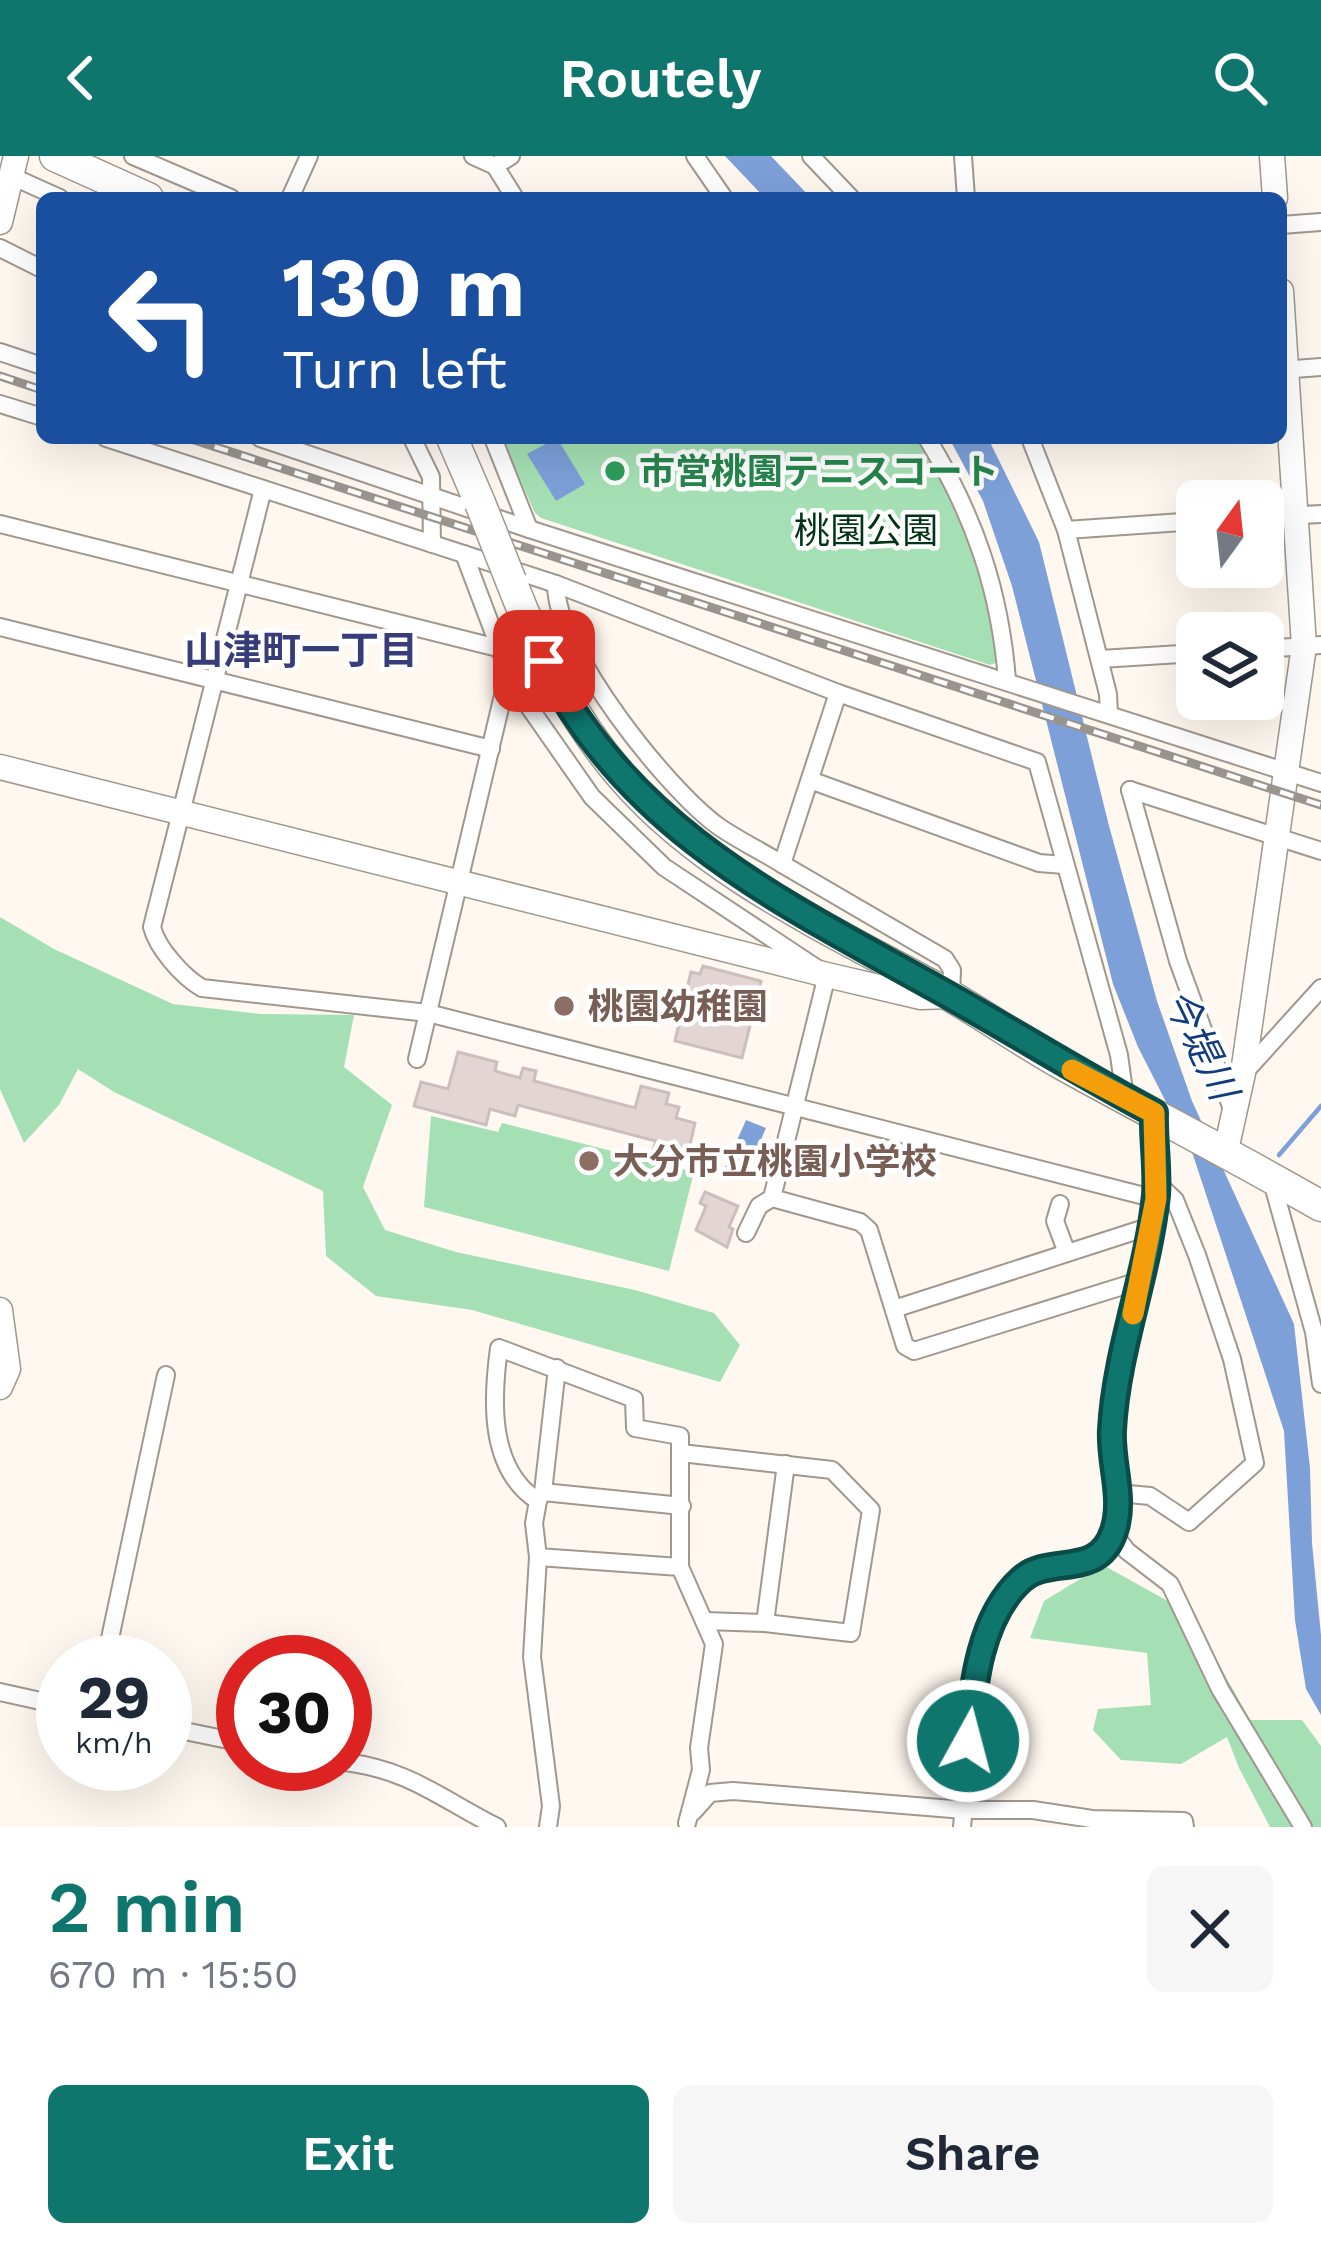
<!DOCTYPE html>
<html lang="en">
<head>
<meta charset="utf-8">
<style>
  body { margin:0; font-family:"Work Sans","Noto Sans JP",sans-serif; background:#f6f6f7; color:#1f2937; height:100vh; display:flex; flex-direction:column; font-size:45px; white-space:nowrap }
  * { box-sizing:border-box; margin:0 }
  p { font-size:39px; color:#747a83 }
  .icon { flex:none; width:66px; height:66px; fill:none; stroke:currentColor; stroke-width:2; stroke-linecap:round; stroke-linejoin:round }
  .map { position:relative; height:1671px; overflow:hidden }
  .sheet { display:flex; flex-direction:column; background:#fff; flex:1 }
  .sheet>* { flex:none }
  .guide { position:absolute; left:36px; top:36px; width:1251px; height:252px; border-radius:18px; box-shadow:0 12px 48px #0002; background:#1a4fa0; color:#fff; overflow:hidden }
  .needle { width:78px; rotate:15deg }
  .fabs { position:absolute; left:1176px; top:324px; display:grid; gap:24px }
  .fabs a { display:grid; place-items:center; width:108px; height:108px; border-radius:18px; background:#fff; box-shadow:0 12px 48px #0002; font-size:60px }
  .speed { position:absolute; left:36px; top:1479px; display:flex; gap:24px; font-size:60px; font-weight:700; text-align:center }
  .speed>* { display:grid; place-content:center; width:156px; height:156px; border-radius:50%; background:#fff; box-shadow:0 12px 48px #0002; line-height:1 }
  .speed small { font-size:30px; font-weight:400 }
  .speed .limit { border:18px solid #d22; background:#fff; color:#111 }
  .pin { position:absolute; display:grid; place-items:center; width:102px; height:102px; color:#fff; margin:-51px; border-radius:24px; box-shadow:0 6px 18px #0006 }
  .me { position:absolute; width:132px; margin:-66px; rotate:7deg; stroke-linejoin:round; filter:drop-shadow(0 0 9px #0008) }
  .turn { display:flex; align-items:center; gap:42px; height:252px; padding:0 48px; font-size:54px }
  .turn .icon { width:156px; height:156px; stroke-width:2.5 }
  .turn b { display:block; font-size:84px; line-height:102px }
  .round { display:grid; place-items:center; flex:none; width:126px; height:126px; border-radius:18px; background:#f6f6f7 }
  .summary { display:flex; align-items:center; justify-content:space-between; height:204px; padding:0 48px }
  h1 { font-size:72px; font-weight:600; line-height:90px; color:#0f766e }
  .action { display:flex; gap:24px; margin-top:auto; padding:24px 48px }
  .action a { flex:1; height:138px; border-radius:18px; background:#0f766e; color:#fff; font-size:48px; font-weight:600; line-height:138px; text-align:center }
  .action a+a { background:#f6f6f7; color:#1f2937 }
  header { display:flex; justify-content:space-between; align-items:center; height:156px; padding:0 48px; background:#0f766e; color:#fff; font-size:54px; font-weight:600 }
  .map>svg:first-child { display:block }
</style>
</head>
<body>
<header><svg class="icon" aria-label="back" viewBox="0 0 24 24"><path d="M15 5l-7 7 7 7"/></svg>Routely<svg class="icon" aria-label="search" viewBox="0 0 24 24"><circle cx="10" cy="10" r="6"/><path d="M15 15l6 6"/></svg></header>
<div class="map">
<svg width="1321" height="1671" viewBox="0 0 1321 1671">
  <rect width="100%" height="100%" fill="#fff8f0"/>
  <g fill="#a5e0b4">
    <polygon points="501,282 923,282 961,356 995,447 1001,505 990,509 541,362 535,357"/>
    <polygon points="0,761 54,793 173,848 261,858 354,859 344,911 392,949 363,1031 385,1074 456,1096 635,1134 714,1157 740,1189 720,1226 472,1154 376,1140 326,1100 323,1035 114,936 78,913 59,949 24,987 0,933"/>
    <polygon points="431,960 498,976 502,967 694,1016 669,1115 424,1051"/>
    <polygon points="1103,1409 1191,1458 1250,1564 1302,1564 1321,1590 1321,1671 1270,1671 1239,1612 1227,1581 1181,1608 1121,1604 1093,1574 1098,1553 1151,1549 1147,1497 1030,1482 1044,1445"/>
  </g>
  <g fill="#7da0d9">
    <polygon points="725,0 771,0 811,42 765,42"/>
    <polygon points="557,282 585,328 556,345 527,298"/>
    <polygon points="949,282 988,282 1039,386 1108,666 1157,845 1192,945 1294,1168 1310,1312 1312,1387 1321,1479 1321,1559 1306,1533 1295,1464 1284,1275 1193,999 1138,891 1113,828 1012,430 983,345"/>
    <polygon points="746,964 766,972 744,1023 724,1014"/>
  </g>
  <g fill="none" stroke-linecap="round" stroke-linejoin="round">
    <polyline stroke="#7da0d9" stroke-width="4.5" points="1279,999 1321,950"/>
  </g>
  <g fill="#e3d5d4" stroke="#cbbebc" stroke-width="3">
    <polygon points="703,810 761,825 742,902 675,885 691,816 700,818"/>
    <polygon points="458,896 497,906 495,915 520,922 523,912 536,915 534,925 635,952 641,930 669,937 666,948 679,951 676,962 695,967 689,993 669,988 667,998 653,994 656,985 518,949 515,960 490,953 486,969 414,950 421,926 448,933"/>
    <polygon points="705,1036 738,1050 729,1071 733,1073 727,1091 696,1074 706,1050 700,1047"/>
  </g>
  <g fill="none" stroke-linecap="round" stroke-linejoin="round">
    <g stroke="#a0988f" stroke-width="20">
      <g id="street">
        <polyline points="133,0 231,42"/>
        <polyline points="473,0 495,10 515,42"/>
        <polyline points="695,0 724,42"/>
        <polyline points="811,0 851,42"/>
        <polyline points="963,0 966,42"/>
        <polyline points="495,10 511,0"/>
        <polyline points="11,20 60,42"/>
        <polyline points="290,42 309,0"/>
        <polyline points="1281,69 1321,66"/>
        <polyline points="0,92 42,113"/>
        <polyline points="0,196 42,210"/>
        <polyline points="1281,214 1321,211"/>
        <polyline points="0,248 42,261"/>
        <polyline points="106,282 556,428 838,537 1037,606 1119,899 1125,942"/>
        <polyline points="260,282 529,373 1321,627"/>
        <polyline points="412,282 431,321 432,388"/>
        <polyline points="493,282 529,373"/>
        <path d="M927,282c47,77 73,152 80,242"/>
        <polyline points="1030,282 1066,374 1108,538 1109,558"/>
        <path d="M263,333l-111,438c5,21 31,50 50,61l226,25 728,186"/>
        <polyline points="1263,361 1321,358"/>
        <polyline points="0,368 498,492"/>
        <polyline points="1066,374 1197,365"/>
        <polyline points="464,398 513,528 592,641 664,711 827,819 772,1042"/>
        <path d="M556,428c-1,65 110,204 162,242 20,14 43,25 64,38l56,-171"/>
        <polyline points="0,471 491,593"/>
        <polyline points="1263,493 1321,489"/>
        <polyline points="1100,503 1197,497"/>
        <polyline points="810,624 1039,707 1064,709"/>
        <polyline points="1130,634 1178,805 1232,953"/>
        <polyline points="1130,634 1321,695"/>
        <polyline points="782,708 945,803 952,814 951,840"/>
        <polyline points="417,903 508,518"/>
        <polyline points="1244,917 1321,832"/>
        <polyline points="1271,1022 1314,1176 1321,1228"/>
        <polyline points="1060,1048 1055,1065 1067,1097"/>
        <polyline points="746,1077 759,1050 772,1042 860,1066 869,1074 905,1190 914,1195 1139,1125"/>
        <polyline points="894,1153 1151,1070"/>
        <polyline points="681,1297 832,1314 871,1354 851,1477 765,1467 705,1465"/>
        <polyline points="543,1336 682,1350"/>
        <polyline points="1118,1337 1150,1340 1189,1366 1255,1307 1232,1203 1197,1099 1175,1044 1156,1026"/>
        <polyline points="538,1344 543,1336 557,1212"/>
        <polyline points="1113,1377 1127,1395 1170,1428 1220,1533 1303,1671"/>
        <polyline points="538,1401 532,1501 551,1650 548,1671"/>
        <path d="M680,1411l-142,-10 -4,-34 4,-22c-50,-32 -46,-102 -39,-153l135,51 1,29 45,8v131l34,77 -15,104 2,22 -14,53"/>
        <polyline points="765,1467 786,1308"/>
        <polyline points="105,1506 166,1219"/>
        <polyline points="0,1536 63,1550"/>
        <polyline points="165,1571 243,1587"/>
        <path d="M345,1606c65,8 96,37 152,65"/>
        <polyline points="693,1656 710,1637 733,1635 964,1654 1033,1654 1092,1663 1184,1665 1185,1671"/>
        <path d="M962,1671c7,-67 2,-207 63,-250 31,-22 63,2 86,-41 17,-32 -2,-74 1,-108 7,-78 36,-154 44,-233 2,-27 -3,-54 -2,-82"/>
      </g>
    </g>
    <g stroke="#a0988f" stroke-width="27">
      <g id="secondary">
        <polyline points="1272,0 1275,42"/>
        <polyline points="0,66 16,0"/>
        <polyline points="0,611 827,819 921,841 951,840"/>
        <polyline points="1226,994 1243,917 1304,490 1281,135"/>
        <polyline points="0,1154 8,1213 0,1231"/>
      </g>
    </g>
    <g stroke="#a0988f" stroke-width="33">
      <g id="highway">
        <polyline points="55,0 148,42"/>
        <polyline points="452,282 480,347"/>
        <path d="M511,425c28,72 61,138 112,197 83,96 208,152 317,212 43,24 82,52 125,76 85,47 171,91 256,140"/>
      </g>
    </g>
    <use href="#street" stroke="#fff" stroke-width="16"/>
    <use href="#secondary" stroke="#fff" stroke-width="24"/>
    <use href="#highway" stroke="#fff" stroke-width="30"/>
    <g stroke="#99948e" stroke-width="9">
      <g id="rail">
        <polyline points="0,220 42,234"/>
        <polyline points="188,282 1321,649"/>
      </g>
    </g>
    <use href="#rail" stroke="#fff" stroke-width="4.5" stroke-dasharray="14" stroke-linecap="butt"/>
    <g stroke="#a0988f" stroke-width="33" stroke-linecap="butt">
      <polyline id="highway-bridge" points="480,347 511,425"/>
    </g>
    <use href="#highway-bridge" stroke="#fff" stroke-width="30"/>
  </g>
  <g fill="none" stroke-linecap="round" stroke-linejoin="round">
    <g stroke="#0a4d48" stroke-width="30">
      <path id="route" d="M544,505c83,168 239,242 395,329 72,40 142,84 215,123 -1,27 4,55 2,82 -8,79 -40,156 -44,235 -2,33 13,68 2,101 -16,49 -63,23 -92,48 -43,38 -49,109 -54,162"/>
    </g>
    <use href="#route" stroke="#0f766e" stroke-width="21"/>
    <polyline stroke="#f59e0b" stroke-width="21" points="1072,914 1154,957 1156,1043 1133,1158"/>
  </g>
  <circle fill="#2e9e5b" stroke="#fff" stroke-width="4.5" cx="615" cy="315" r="12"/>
  <g fill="#8d6e63" stroke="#fff" stroke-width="4.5">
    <circle cx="564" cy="850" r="12"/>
    <circle cx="589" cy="1005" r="12"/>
  </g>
  <g text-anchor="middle" stroke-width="9" stroke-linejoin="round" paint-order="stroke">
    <g font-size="36" font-weight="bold" fill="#27864d" stroke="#fff" text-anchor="start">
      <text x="639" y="328">市営桃園テニスコート</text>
    </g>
    <g font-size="36" fill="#013416" stroke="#fff">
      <text x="866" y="387">桃園公園</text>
    </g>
    <g font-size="36" font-weight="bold" fill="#785e54" stroke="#fff" text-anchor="start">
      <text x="588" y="863">桃園幼稚園</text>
      <text x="613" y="1018">大分市立桃園小学校</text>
    </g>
    <g font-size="39" font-weight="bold" fill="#373d79" stroke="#fff">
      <text x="301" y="508">山津町一丁目</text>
    </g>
    <g font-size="39" font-style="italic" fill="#123b7e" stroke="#fff">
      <text transform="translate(1201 888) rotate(64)" y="14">今堤川</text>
    </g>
  </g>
</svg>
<div class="fabs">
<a><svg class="needle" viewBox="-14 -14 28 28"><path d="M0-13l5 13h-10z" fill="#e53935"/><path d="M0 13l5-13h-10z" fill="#747a83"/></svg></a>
<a><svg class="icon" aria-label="layers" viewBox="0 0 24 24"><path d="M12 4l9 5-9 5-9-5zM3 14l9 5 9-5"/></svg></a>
</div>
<div class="speed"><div>29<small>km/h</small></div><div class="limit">30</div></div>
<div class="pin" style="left:544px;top:505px;background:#d93025"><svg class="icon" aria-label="arrive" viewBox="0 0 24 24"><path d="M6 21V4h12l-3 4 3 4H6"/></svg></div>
<svg class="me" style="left:968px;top:1585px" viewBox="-20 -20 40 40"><circle r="17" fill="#0f766e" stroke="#fff" stroke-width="3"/><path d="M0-11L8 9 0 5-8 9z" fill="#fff"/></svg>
<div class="guide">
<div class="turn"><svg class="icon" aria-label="left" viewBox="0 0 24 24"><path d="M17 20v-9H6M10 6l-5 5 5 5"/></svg><div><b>130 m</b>Turn left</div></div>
</div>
</div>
<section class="sheet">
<div class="summary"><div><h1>2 min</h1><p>670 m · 15:50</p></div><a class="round"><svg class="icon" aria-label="close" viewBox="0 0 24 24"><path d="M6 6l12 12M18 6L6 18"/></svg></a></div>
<div class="action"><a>Exit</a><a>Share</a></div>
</section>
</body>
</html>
